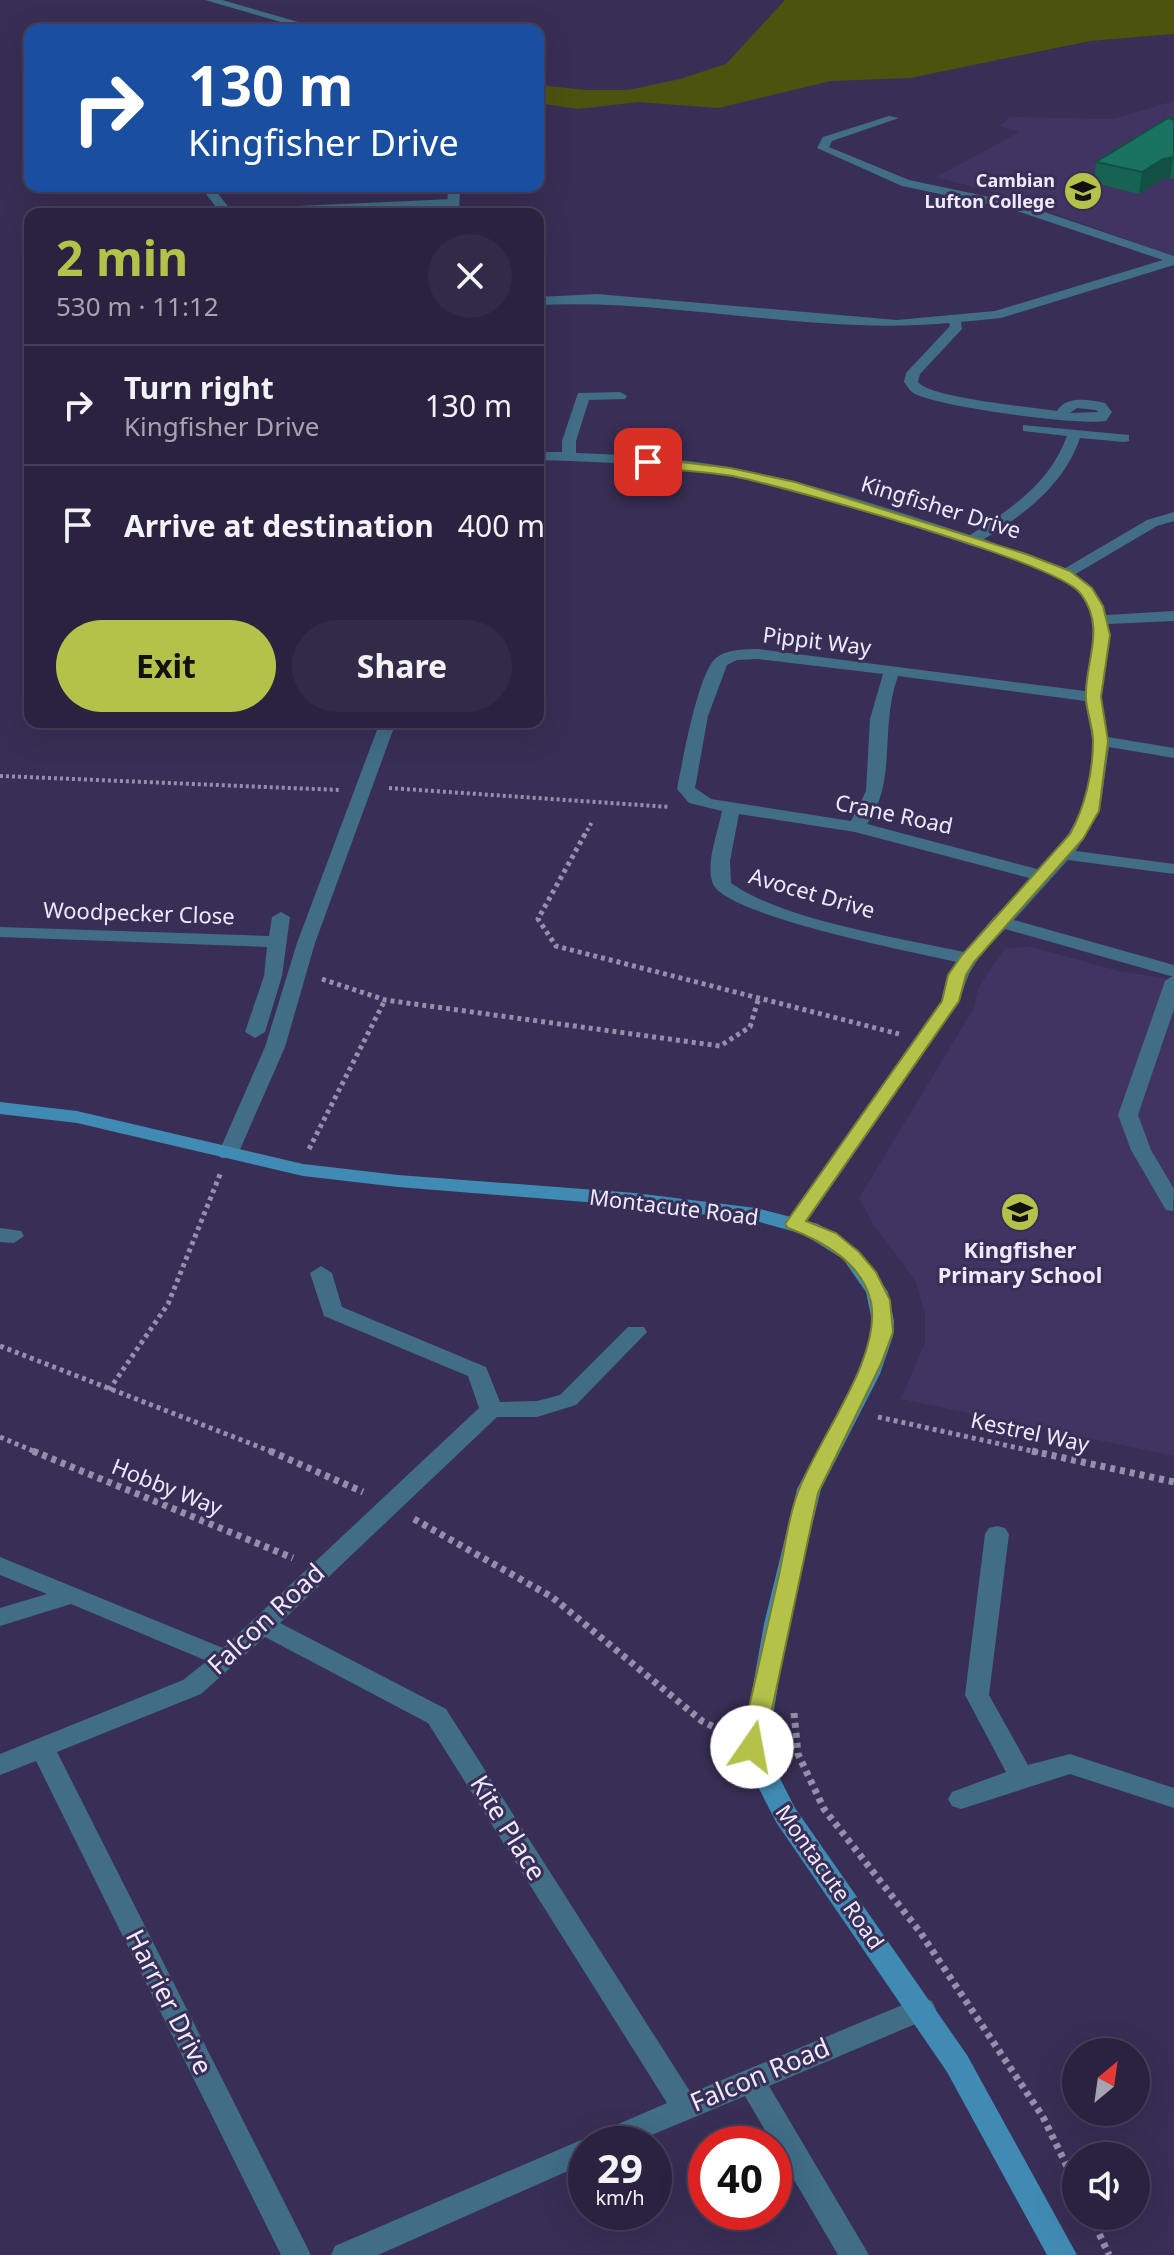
<!DOCTYPE html>
<html lang="en">
<head>
<meta charset="utf-8">
<style>
  body { margin:0; font-family:"Noto Sans",sans-serif; background:#332a47; color:#f1f3f6; height:100vh; display:flex; flex-direction:column; font-size:30px; white-space:nowrap }
  * { box-sizing:border-box; margin:0 }
  p { font-size:26px; color:#a6a4b1 }
  .icon { flex:none; width:44px; height:44px; fill:none; stroke:currentColor; stroke-width:2; stroke-linecap:round; stroke-linejoin:round }
  .map { position:relative; flex:1; overflow:hidden }
  .details { position:absolute; left:24px; top:208px; width:520px; height:520px; display:flex; flex-direction:column; background:#2b2240; border-radius:16px; box-shadow:0 8px 32px #0002,0 0 0 2px #473f59 }
  .details>* { flex:none }
  .top-card { position:absolute; left:24px; top:24px; width:520px; height:168px; border-radius:16px; box-shadow:0 8px 32px #0002,0 0 0 2px #473f59; background:#1a4fa0; color:#fff; overflow:hidden }
  .needle { width:52px; rotate:29deg }
  .tools { position:absolute; left:1062px; top:2038px; display:grid; gap:16px }
  .tools a { display:grid; place-items:center; width:88px; height:88px; border-radius:50%; background:#2b2240; box-shadow:0 8px 32px #0002,0 0 0 2px #473f59; font-size:40px }
  .speed { position:absolute; left:568px; top:2126px; display:flex; gap:16px; font-size:40px; font-weight:700; text-align:center }
  .speed>* { display:grid; place-content:center; width:104px; height:104px; border-radius:50%; background:#2b2240; box-shadow:0 8px 32px #0002,0 0 0 2px #473f59; line-height:1 }
  .speed small { font-size:20px; font-weight:400 }
  .speed .limit { border:12px solid #d22; background:#fff; color:#111 }
  .pin { position:absolute; display:grid; place-items:center; width:68px; height:68px; color:#fff; margin:-34px; border-radius:16px; box-shadow:0 4px 12px #0006 }
  .me { position:absolute; width:88px; margin:-44px; rotate:12deg; stroke-linejoin:round; filter:drop-shadow(0 0 6px #0008) }
  .turn { display:flex; align-items:center; gap:28px; height:168px; padding:0 32px; font-size:36px }
  .turn .icon { width:104px; height:104px; stroke-width:2.5 }
  .turn b { display:block; font-size:56px; line-height:68px }
  .round { display:grid; place-items:center; flex:none; width:84px; height:84px; border-radius:42px; background:#332a47 }
  .summary { display:flex; align-items:center; justify-content:space-between; height:136px; padding:0 32px }
  h1 { font-size:48px; font-weight:700; line-height:60px; color:#b4c24a }
  .primary-button { display:flex; gap:16px; margin-top:auto; padding:16px 32px }
  .primary-button a { flex:1; height:92px; border-radius:48px; background:#b4c24a; color:#111; font-size:32px; font-weight:700; line-height:92px; text-align:center }
  .primary-button a+a { background:#332a47; color:#f1f3f6 }
  ul { padding:0; list-style:none }
  li { display:flex; align-items:center; gap:24px; height:120px; padding:0 32px; border-top:2px solid #473f59 }
  li div { flex:1 }
  li b { display:block; font-size:30px }
  li em { font-style:normal }
  .map>svg:first-child { display:block }
</style>
</head>
<body>
<div class="map">
<svg width="1174" height="2255" viewBox="0 0 1174 2255">
  <rect width="100%" height="100%" fill="#392e55"/>
  <g fill="#413462">
    <polygon points="1174,101 1174,256 1044,210 1046,206 936,177 1020,132 1000,126 1010,117 1112,119"/>
    <polygon points="1031,947 1119,971 1174,980 1174,1456 901,1399 925,1342 925,1314 915,1280 874,1226 859,1198 974,1008 978,988 1005,948"/>
  </g>
  <polygon fill="#4c530f" points="785,0 1174,0 1174,34 1090,41 910,78 831,81 718,108 638,102 578,109 538,103 538,85 587,90 628,90 680,79 726,64"/>
  <g fill="none" stroke-linecap="round" stroke-linejoin="round">
    <g stroke="#968fac" stroke-width="4" stroke-dasharray="3 3" stroke-linecap="butt">
      <polyline points="0,776 339,790"/>
      <polyline points="389,788 670,807"/>
      <polyline points="584,836 592,822"/>
    </g>
    <g stroke="#968fac" stroke-width="5" stroke-dasharray="4 4" stroke-linecap="butt">
      <polyline points="585,834 538,919 556,946 899,1034"/>
      <polyline points="322,979 385,1000 720,1046 750,1027 759,997"/>
      <polyline points="309,1149 385,1000"/>
      <polyline points="0,1346 275,1453"/>
      <polyline points="109,1390 168,1304 221,1172"/>
      <polyline points="878,1417 1041,1453"/>
      <polyline points="0,1437 38,1453"/>
    </g>
    <g stroke="#968fac" stroke-width="7" stroke-dasharray="5 5" stroke-linecap="butt">
      <polyline points="33,1451 293,1558"/>
      <polyline points="270,1451 363,1492"/>
      <polyline points="1032,1451 1174,1482"/>
      <polyline points="414,1519 552,1597 702,1721 727,1734"/>
      <polyline points="794,1713 798,1754 824,1809 920,1932 1043,2117 1076,2185"/>
      <polyline points="1091,2216 1109,2255"/>
    </g>
    <g fill="#416d87" fill-rule="evenodd">
      <path d="M889,116l10,2 -67,23 -3,6 80,33 109,23 156,53v9l-173,53 -40,4 1,7 -42,45 -2,8c12,16 114,25 139,29 10,-16 32,-11 48,-8l7,9 -6,9c-24,5 -177,-15 -194,-29 -4,-3 -5,-7 -8,-10l2,-9 44,-47 -1,-3c-137,13 -274,-25 -411,-18v-8l59,-3 300,26 98,-9 168,-51 -152,-51 -109,-23 -85,-38 6,-11zM1077,408l19,2 2,2 -28,1z"/>
      <polygon points="200,186 212,186 230,209 453,199 459,203 453,207 208,214 218,210"/>
      <polygon points="1174,975 1174,1009 1138,1115 1151,1150 1174,1189 1173,1211 1166,1210 1131,1150 1118,1115 1165,981"/>
    </g>
    <g fill="#416d87" fill-rule="evenodd">
      <polygon points="205,0 222,0 326,30 309,30"/>
      <polygon points="448,186 460,186 459,214 447,214"/>
      <path d="M620,392l7,4 -2,3 -36,1 -13,41v12c51,2 102,5 153,14 81,15 162,42 241,68 41,-26 80,-52 97,-99l-44,-5v-6l106,10v6l-5,1 -44,-4c-16,47 -55,76 -96,101l78,31 85,-50 27,-8v9l-17,5 -83,49 17,13 15,27 68,-4v10l-66,3 1,19 -8,53 7,41 66,11v10l-65,-11 -9,63 -24,41 98,13v10l-106,-14 -54,60 160,45v12l-169,-48c-24,26 -36,36 -45,72l-158,228 -7,2 -10,-7 157,-223 6,-26 9,-13c-40,-9 -230,-46 -244,-78 -8,-20 5,-52 9,-73l-33,-8 -12,-14c5,-25 21,-117 39,-131 11,-9 29,-9 42,-9l327,42c3,-32 17,-66 -3,-94 -19,-27 -86,-43 -116,-53 -76,-25 -154,-51 -234,-67 -63,-13 -129,-15 -194,-17v-8h24v-11l16,-48zM758,659l125,15 -13,45 -4,72 -15,30 -140,-22 -16,-11 13,-72 19,-51 10,-5zM898,676l187,25c2,13 5,25 7,38 5,52 -19,95 -51,131l-174,-46c31,-43 12,-96 31,-148zM739,814l116,18 178,47 -40,39 -29,34c-65,-14 -181,-32 -233,-69l-1,-22z"/>
      <polygon points="380,722 396,722 315,943 285,1047 238,1154 235,1158 221,1158 218,1154 265,1047 297,943"/>
      <polygon points="281,912 290,917 282,976 265,1032 255,1038 245,1032 264,976 267,947 0,937 0,927 269,936 272,917"/>
      <polygon points="0,1228 21,1231 24,1236 14,1243 0,1242"/>
      <polygon points="321,1266 332,1273 342,1307 486,1367 500,1402 537,1401 560,1395 628,1327 644,1327 647,1332 576,1405 537,1417 497,1417 280,1623 446,1709 691,2093 912,2001 922,1998 932,2001 936,2009 932,2017 769,2086 869,2255 838,2255 745,2096 630,2144 586,2144 586,2163 378,2255 331,2255 335,2246 667,2103 428,1723 265,1637 201,1694 57,1752 311,2255 281,2255 36,1761 0,1775 0,1754 183,1680 207,1661 71,1604 0,1626 0,1608 47,1594 0,1575 0,1557 223,1648 479,1408 468,1376 324,1316 310,1273"/>
      <polygon points="997,1526 1005,1528 1009,1534 989,1695 1028,1765 1070,1754 1174,1788 1174,1808 1070,1774 961,1809 952,1806 948,1799 952,1792 1006,1772 965,1695 985,1534 989,1528"/>
    </g>
    <polygon fill="#408bb4" fill-rule="evenodd" points="0,1102 77,1111 303,1164 398,1175 635,1193 756,1208 818,1224 858,1250 888,1292 894,1321 893,1336 880,1374 821,1489 788,1624 767,1753 795,1808 967,2055 1077,2255 1047,2255 947,2072 776,1822 741,1753 764,1624 797,1489 858,1374 871,1336 872,1321 866,1292 843,1259 803,1234 756,1221 635,1206 398,1187 303,1176 77,1123 0,1114"/>
  </g>
  <polygon fill="#166353" points="1174,120 1174,179 1170,178 1161,180 1139,194 1094,183 1096,162"/>
  <polygon fill="#125043" points="1173,156 1170,178 1161,180 1139,194 1142,172 1163,159"/>
  <polygon fill="#197360" stroke="#125043" stroke-width="2" points="1168,118 1174,120 1174,157 1163,159 1142,172 1096,162"/>
  <path fill="#b4c24a" stroke="#757e30" stroke-width="2" d="M648,458l82,10 65,14 231,72 44,17 22,17 11,18 7,29 -9,62 7,44 -9,70 -16,28 -109,123 -8,13 -7,26 -153,220 30,12 23,19 17,20 14,28 3,32 -12,32 -63,129 -54,254 -4,6 -8,3 -8,-3 -4,-6c13,-57 26,-115 39,-172 6,-27 9,-58 19,-83 20,-54 84,-134 73,-190 -9,-40 -49,-61 -83,-74l-3,-4 157,-223 6,-26 14,-20 108,-121c15,-27 23,-62 23,-93 0,-14 -6,-28 -7,-42 -2,-37 21,-70 -5,-105 -23,-32 -296,-107 -348,-118 -29,-5 -60,-5 -90,-11l-1,-3z"/>
  <defs>
    <g id="university-disc" transform="scale(2)"><circle r="9.5" fill="#b4c24a" stroke="#392e55"/><path d="M0-5L7-2L0 1L-7-2ZM-4 1L0 2.5L4 1V4Q0 6-4 4Z" fill="#111"/></g>
    <g id="school-disc" transform="scale(2)"><circle r="9.5" fill="#b4c24a" stroke="#392e55"/><path d="M0-5L7-2L0 1L-7-2ZM-4 1L0 2.5L4 1V4Q0 6-4 4Z" fill="#111"/></g>
  </defs>
  <g fill-rule="evenodd">
    <use href="#university-disc" x="1083" y="191"/>
    <use href="#school-disc" x="1020" y="1212"/>
  </g>
  <g text-anchor="middle" stroke-width="6" stroke-linejoin="round" paint-order="stroke">
    <g font-size="18" font-weight="bold" fill="#eeeafe" stroke="#392e55" text-anchor="end">
      <text x="1055" y="187">Cambian<tspan x="1055" dy="21">Lufton College</tspan></text>
    </g>
    <g font-size="22" fill="#eeeafe" stroke="#392e55">
      <text transform="translate(941 507) rotate(17)" y="8">Kingfisher Drive</text>
      <text transform="translate(817 641) rotate(7)" y="8">Pippit Way</text>
      <text transform="translate(894 814) rotate(12)" y="8">Crane Road</text>
      <text transform="translate(812 893) rotate(16)" y="8">Avocet Drive</text>
      <text transform="translate(139 913) rotate(2)" y="8">Woodpecker Close</text>
      <text transform="translate(674 1207) rotate(7)" y="8">Montacute Road</text>
      <text transform="translate(1030 1432) rotate(12)" y="8">Kestrel Way</text>
      <text transform="translate(167 1487) rotate(22)" y="8">Hobby Way</text>
      <text transform="translate(830 1877) rotate(55)" y="8">Montacute Road</text>
    </g>
    <g font-size="22" font-weight="bold" fill="#eeeafe" stroke="#392e55">
      <text x="1020" y="1258">Kingfisher<tspan x="1020" dy="25">Primary School</tspan></text>
    </g>
    <g font-size="26" fill="#eeeafe" stroke="#392e55">
      <text transform="translate(266 1619) rotate(-43)" y="9">Falcon Road</text>
      <text transform="translate(508 1828) rotate(58)" y="9">Kite Place</text>
      <text transform="translate(169 2002) rotate(63)" y="9">Harrier Drive</text>
      <text transform="translate(760 2075) rotate(-23)" y="9">Falcon Road</text>
    </g>
  </g>
</svg>
<div class="tools">
<a><svg class="needle" viewBox="-14 -14 28 28"><path d="M0-13l5 13h-10z" fill="#e53935"/><path d="M0 13l5-13h-10z" fill="#a6a4b1"/></svg></a>
<a><svg class="icon" aria-label="sound" viewBox="0 0 24 24"><path d="M4 9h4l5-4v14l-5-4H4zM17 9q2 3 0 6"/></svg></a>
</div>
<div class="speed"><div>29<small>km/h</small></div><div class="limit">40</div></div>
<div class="pin" style="left:648px;top:462px;background:#d93025"><svg class="icon" aria-label="arrive" viewBox="0 0 24 24"><path d="M6 21V4h12l-3 4 3 4H6"/></svg></div>
<svg class="me" style="left:752px;top:1747px" viewBox="-20 -20 40 40"><circle r="19" fill="#fff"/><path d="M0-13L10 11 0 6-10 11z" fill="#b4c24a"/></svg>
<div class="top-card">
<div class="turn"><svg class="icon" aria-label="right" viewBox="0 0 24 24"><path d="M7 20v-9h11M14 6l5 5-5 5"/></svg><div><b>130 m</b>Kingfisher Drive</div></div>
</div>
<section class="details">
<div class="summary"><div><h1>2 min</h1><p>530 m · 11:12</p></div><a class="round"><svg class="icon" aria-label="close" viewBox="0 0 24 24"><path d="M6 6l12 12M18 6L6 18"/></svg></a></div>
<ul>
<li><svg class="icon" aria-label="right" viewBox="0 0 24 24"><path d="M7 20v-9h11M14 6l5 5-5 5"/></svg><div><b>Turn right</b><p>Kingfisher Drive</p></div><em>130 m</em></li>
<li><svg class="icon" aria-label="arrive" viewBox="0 0 24 24"><path d="M6 21V4h12l-3 4 3 4H6"/></svg><div><b>Arrive at destination</b></div><em>400 m</em></li>
</ul>
<div class="primary-button"><a>Exit</a><a>Share</a></div>
</section>
</div>
</body>
</html>
